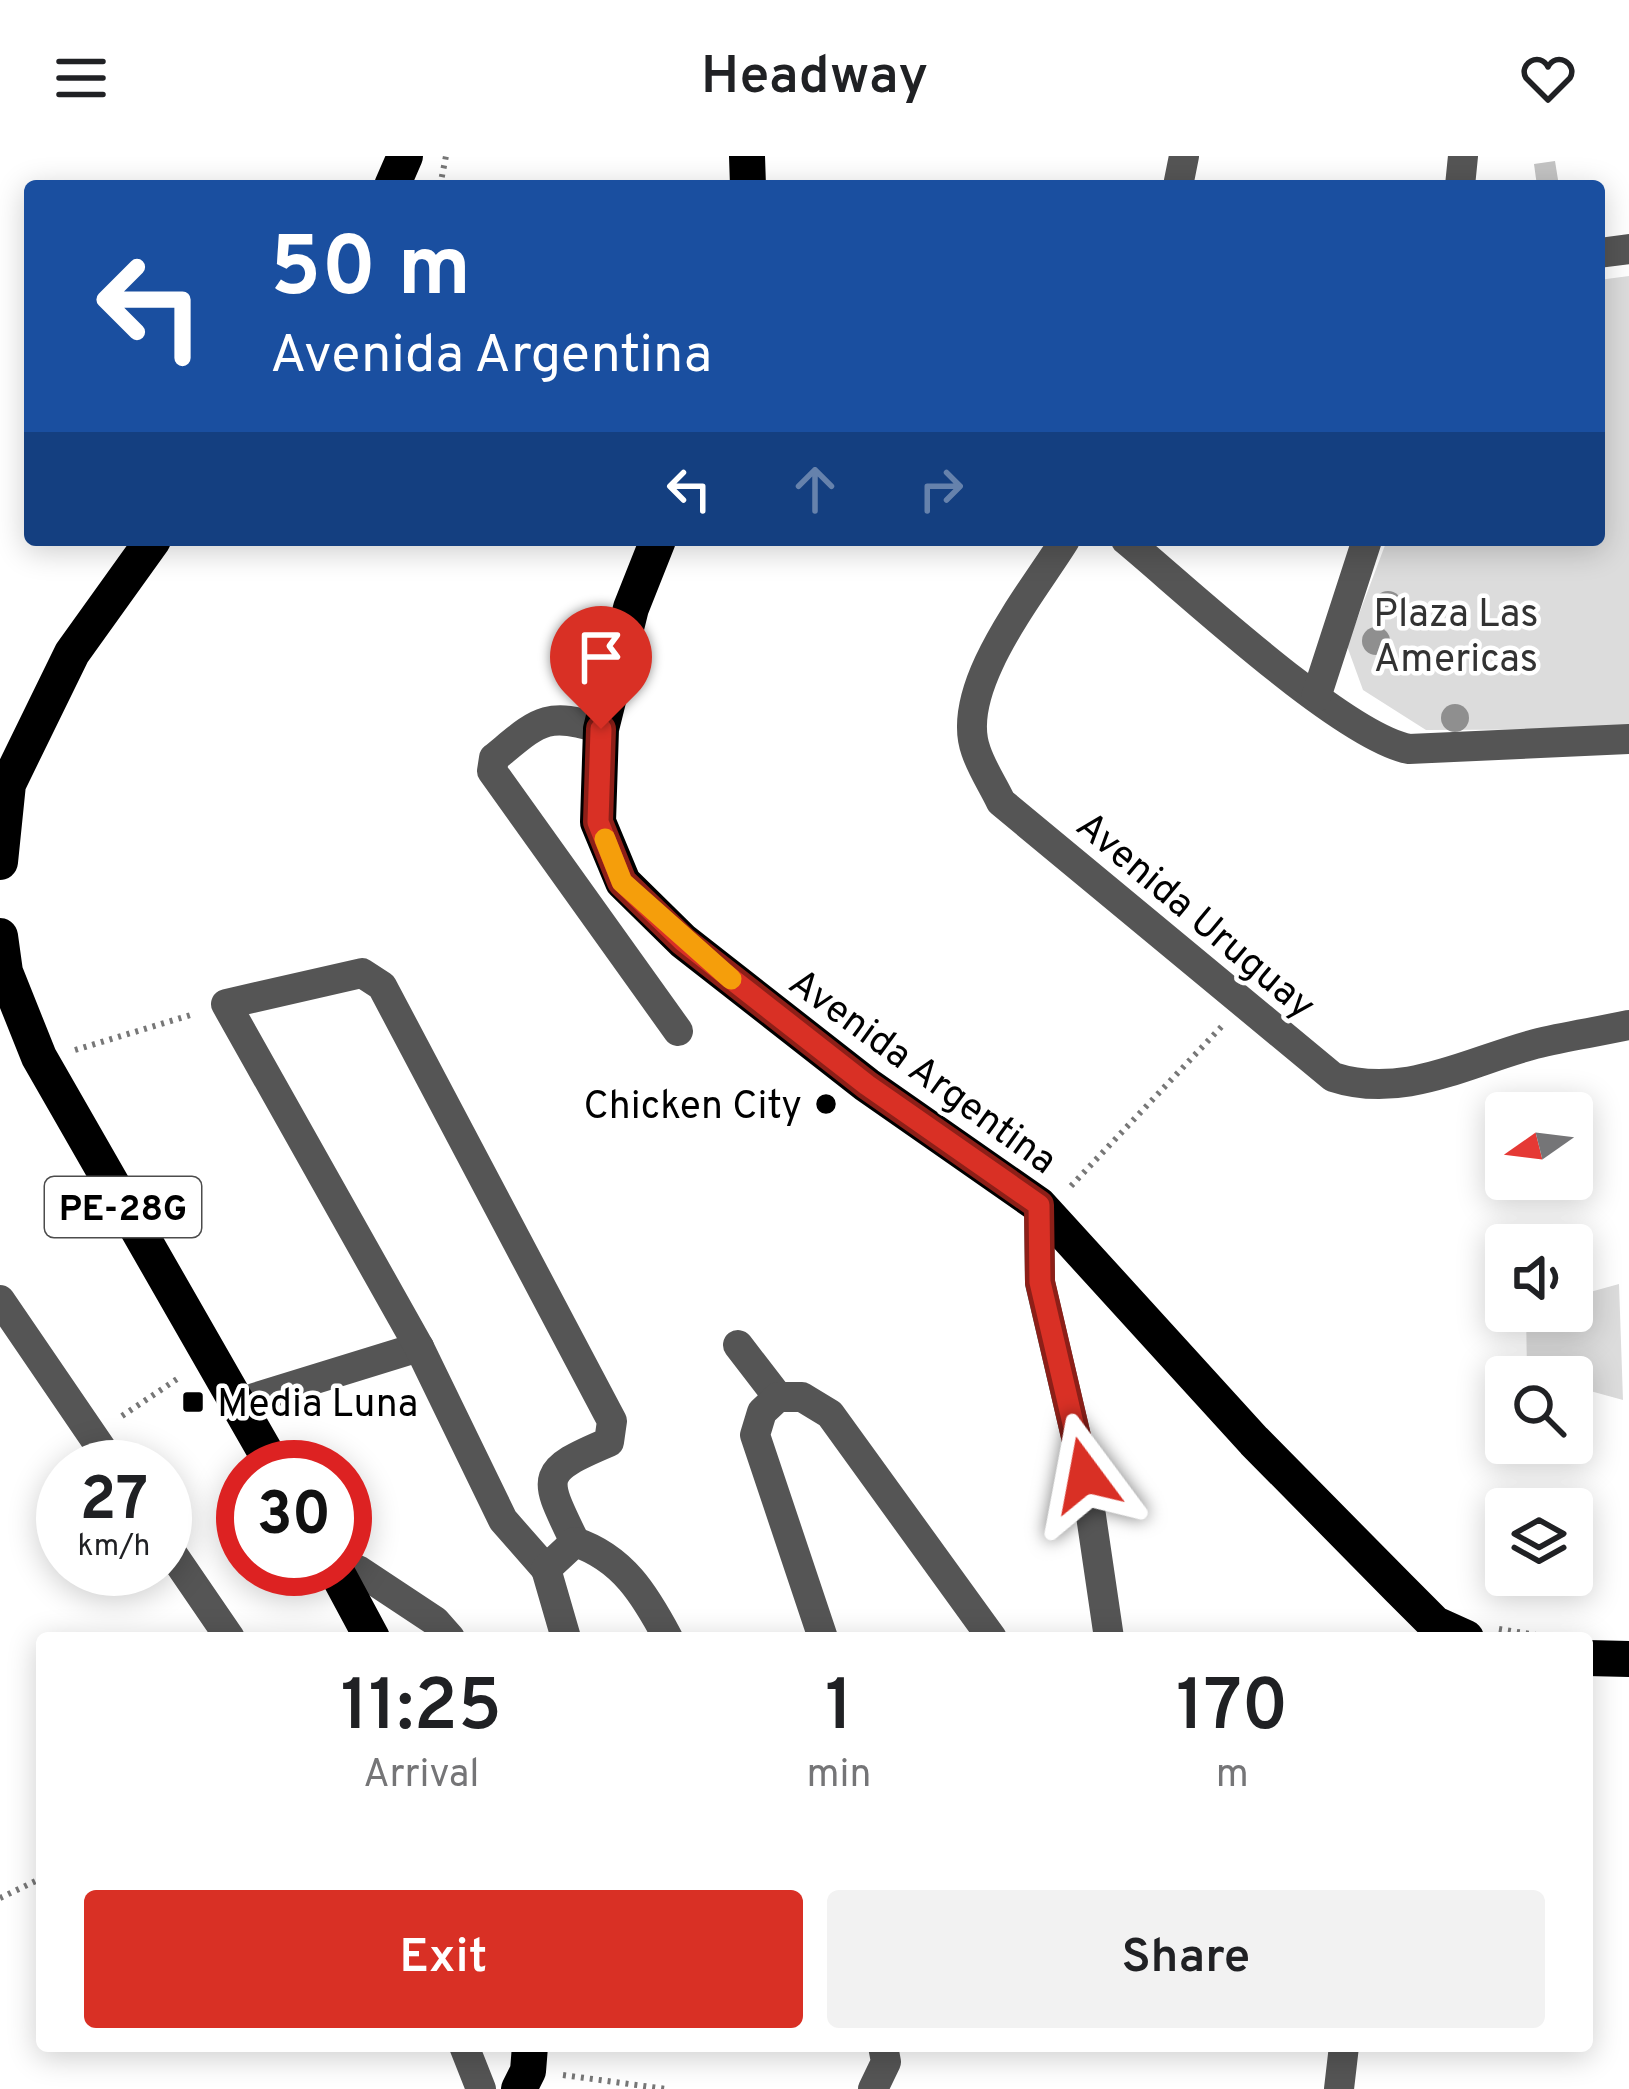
<!DOCTYPE html>
<html lang="en">
<head>
<meta charset="utf-8">
<style>
  body { margin:0; font-family:Overpass,sans-serif; background:#f2f2f2; color:#202124; height:100vh; display:flex; flex-direction:column; font-size:45px; white-space:nowrap }
  * { box-sizing:border-box; margin:0 }
  p { font-size:39px; color:#757577 }
  .icon { flex:none; width:66px; height:66px; fill:none; stroke:currentColor; stroke-width:2; stroke-linecap:round; stroke-linejoin:round }
  .map { position:relative; flex:1; overflow:hidden }
  .drawer { position:absolute; left:36px; top:1476px; width:1557px; height:420px; display:flex; flex-direction:column; background:#fff; border-radius:12px; box-shadow:0 6px 30px #0003 }
  .drawer>* { flex:none }
  .guide { position:absolute; left:24px; top:24px; width:1581px; height:366px; border-radius:12px; box-shadow:0 6px 30px #0003; background:#1a4fa0; color:#fff; overflow:hidden }
  .needle { width:78px; rotate:256deg }
  .buttons { position:absolute; left:1485px; top:936px; display:grid; gap:24px }
  .buttons a { display:grid; place-items:center; width:108px; height:108px; border-radius:12px; background:#fff; box-shadow:0 6px 30px #0003; font-size:60px }
  .speed { position:absolute; left:36px; top:1284px; display:flex; gap:24px; font-size:60px; font-weight:700; text-align:center }
  .speed>* { display:grid; place-content:center; width:156px; height:156px; border-radius:50%; background:#fff; box-shadow:0 6px 30px #0003; line-height:1 }
  .speed small { font-size:30px; font-weight:400 }
  .speed .limit { border:18px solid #d22; background:#fff; color:#111 }
  .pin { position:absolute; display:grid; place-items:center; width:102px; height:102px; color:#fff; margin:-123px -51px; border-radius:50% 50% 50% 0; rotate:-45deg; box-shadow:0 0 12px #0007 }
  .pin .icon { rotate:45deg }
  .me { position:absolute; width:132px; margin:-66px; rotate:347deg; stroke-linejoin:round; filter:drop-shadow(0 0 9px #0008) }
  .turn { display:flex; align-items:center; gap:42px; height:252px; padding:0 48px; font-size:54px }
  .turn .icon { width:156px; height:156px; stroke-width:2.5 }
  .turn b { display:block; font-size:84px; line-height:102px }
  .lanes { display:flex; align-items:center; height:114px; padding:0 48px; background:#0003; justify-content:center; gap:60px; direction:ltr }
  .lanes .off { opacity:.35 }
  .eta { display:flex; justify-content:space-evenly; align-items:center; height:204px; text-align:center }
  .eta b { font-size:72px; font-weight:600; line-height:84px }
  .primary-button { display:flex; gap:24px; margin-top:auto; padding:24px 48px }
  .primary-button a { flex:1; height:138px; border-radius:12px; background:#d93025; color:#fff; font-size:48px; font-weight:600; line-height:138px; text-align:center }
  .primary-button a+a { background:#f2f2f2; color:#202124 }
  header { display:flex; justify-content:space-between; align-items:center; height:156px; padding:0 48px; background:#fff; font-size:54px; font-weight:600 }
  .map>svg:first-child { display:block }
</style>
</head>
<body>
<header><svg class="icon" aria-label="menu" viewBox="0 0 24 24"><path d="M4 6h16M4 12h16M4 18h16"/></svg>Headway<svg class="icon" aria-label="heart" viewBox="0 0 24 24"><path d="M12 20l-8-8c-3-5 5-10 8-4 3-6 11-1 8 4z"/></svg></header>
<div class="map">
<svg width="1629" height="1933" viewBox="0 0 1629 1933">
  <rect width="100%" height="100%" fill="#fff"/>
  <g fill="#dcdcdc">
    <polygon points="1629,120 1629,573 1426,574 1363,534 1347,490 1387,384 1599,384 1599,124"/>
    <polygon points="1619,1128 1623,1244 1572,1230 1572,1221 1527,1217 1526,1155 1572,1155 1572,1141"/>
  </g>
  <polygon fill="#c4c4c4" points="1555,5 1559,30 1537,30 1534,8"/>
  <g fill="none" stroke-linecap="round" stroke-linejoin="round">
    <g stroke="#777" stroke-width="6" stroke-dasharray="3 6" stroke-linecap="butt">
      <polyline points="440,30 446,0"/>
      <polyline points="75,894 194,858"/>
      <polyline points="1071,1030 1223,869"/>
      <polyline points="122,1260 180,1221"/>
      <polyline points="1499,1473 1555,1482"/>
      <polyline points="0,1742 42,1722"/>
      <polyline points="563,1919 666,1933"/>
    </g>
    <g stroke="#555" stroke-width="30">
      <polyline points="1178,30 1184,0"/>
      <polyline points="1460,30 1463,0"/>
      <polyline points="1599,97 1629,93"/>
      <path d="M1065,384c-32,52 -112,148 -89,211 6,18 17,34 25,51l332,275c70,23 134,-15 202,-33 31,-8 63,-12 94,-19"/>
      <path d="M1126,384c58,48 216,196 283,209l220,-10"/>
      <polyline points="1316,541 1367,384"/>
      <path d="M601,573c-56,-19 -64,-6 -107,29l-2,13 186,260"/>
      <polyline points="1039,1049 1040,1127 1085,1319 1109,1482"/>
      <polyline points="0,1144 114,1311"/>
      <polyline points="738,1189 778,1241"/>
      <polyline points="254,1242 419,1191"/>
      <polyline points="165,1387 230,1482"/>
      <path d="M546,1413l-43,-49 -84,-173 -193,-343 136,-31 20,13 230,435 -3,21c-71,30 -66,34 -34,100"/>
      <polyline points="339,1419 358,1414 435,1465 450,1482"/>
      <path d="M566,1482l-20,-69 29,-27c48,16 70,53 93,96"/>
      <polyline points="823,1482 755,1279 762,1256 778,1241 802,1241 830,1258 992,1482"/>
      <polyline points="464,1890 481,1933"/>
      <polyline points="873,1933 886,1906 883,1890"/>
      <polyline points="1339,1933 1344,1890"/>
    </g>
    <g stroke="#000" stroke-width="36">
      <polyline points="747,0 748,30"/>
      <polyline points="392,30 405,0"/>
      <polyline points="658,384 631,452 601,573 598,666 623,726 683,785 867,929 1039,1049 1254,1285 1399,1432 1435,1468 1466,1482"/>
      <polyline points="0,706 8,628 72,497 153,384"/>
      <polyline points="0,780 5,816 39,901 274,1311"/>
      <polyline points="335,1413 372,1482"/>
      <polyline points="1587,1502 1629,1503"/>
      <polyline points="519,1933 528,1915 530,1890"/>
    </g>
  </g>
  <g fill="#8f8f8f">
    <circle cx="1388" cy="449" r="14"/>
    <circle cx="1376" cy="485" r="14"/>
    <circle cx="1455" cy="562" r="14"/>
  </g>
  <g fill="none" stroke-linecap="round" stroke-linejoin="round">
    <g stroke="#8d1f18" stroke-width="30">
      <polyline id="route" points="601,573 598,666 622,726 683,785 867,929 1039,1049 1040,1126 1085,1319"/>
    </g>
    <use href="#route" stroke="#d93025" stroke-width="21"/>
    <polyline stroke="#f59e0b" stroke-width="21" points="605,683 622,726 731,823"/>
  </g>
  <g fill="#000" stroke="#fff" stroke-width="4.5">
    <circle cx="826" cy="948" r="12"/>
    <rect x="181" y="1234" width="24" height="24" rx="6"/>
  </g>
  <g text-anchor="middle" stroke-width="9" stroke-linejoin="round" paint-order="stroke">
    <rect fill="#fff" stroke="#4c4c4c" stroke-width="3" x="45" y="1021" width="156" height="60" rx="9"/>
    <g font-size="36" font-weight="bold" fill="#000">
      <text x="123" y="1064">PE-28G</text>
    </g>
    <g font-size="39" fill="#333" stroke="#fff">
      <text x="1456" y="470">Plaza Las<tspan x="1456" dy="45">Americas</tspan></text>
    </g>
    <g font-size="39" fill="#000" stroke="#fff">
      <text transform="translate(1197 758) rotate(40)" y="14">Avenida Uruguay</text>
      <text transform="translate(924 914) rotate(36)" y="14">Avenida Argentina</text>
    </g>
    <g font-size="39" fill="#000" stroke="#fff" text-anchor="end">
      <text x="802" y="962">Chicken City</text>
      <text x="217" y="1260" text-anchor="start">Media Luna</text>
    </g>
  </g>
</svg>
<div class="buttons">
<a><svg class="needle" viewBox="-14 -14 28 28"><path d="M0-13l5 13h-10z" fill="#e53935"/><path d="M0 13l5-13h-10z" fill="#757577"/></svg></a>
<a><svg class="icon" aria-label="sound" viewBox="0 0 24 24"><path d="M4 9h4l5-4v14l-5-4H4zM17 9q2 3 0 6"/></svg></a>
<a><svg class="icon" aria-label="search" viewBox="0 0 24 24"><circle cx="10" cy="10" r="6"/><path d="M15 15l6 6"/></svg></a>
<a><svg class="icon" aria-label="layers" viewBox="0 0 24 24"><path d="M12 4l9 5-9 5-9-5zM3 14l9 5 9-5"/></svg></a>
</div>
<div class="speed"><div>27<small>km/h</small></div><div class="limit">30</div></div>
<div class="pin" style="left:601px;top:573px;background:#d93025"><svg class="icon" aria-label="arrive" viewBox="0 0 24 24"><path d="M6 21V4h12l-3 4 3 4H6"/></svg></div>
<svg class="me" style="left:1085px;top:1319px" viewBox="-20 -20 40 40"><path d="M0-17L14 15 0 8-14 15z" fill="#d93025" stroke="#fff" stroke-width="4"/></svg>
<div class="guide">
<div class="turn"><svg class="icon" aria-label="left" viewBox="0 0 24 24"><path d="M17 20v-9H6M10 6l-5 5 5 5"/></svg><div><b>50 m</b>Avenida Argentina</div></div>
<div class="lanes"><svg class="icon" aria-label="left" viewBox="0 0 24 24"><path d="M17 20v-9H6M10 6l-5 5 5 5"/></svg><svg class="icon off" aria-label="ahead" viewBox="0 0 24 24"><path d="M12 20V5M6 11l6-6 6 6"/></svg><svg class="icon off" aria-label="right" viewBox="0 0 24 24"><path d="M7 20v-9h11M14 6l5 5-5 5"/></svg></div>
</div>
<section class="drawer">
<div class="eta">
<div><b>11:25</b><p>Arrival</p></div>
<div><b>1</b><p>min</p></div>
<div><b>170</b><p>m</p></div>
</div>
<div class="primary-button"><a>Exit</a><a>Share</a></div>
</section>
</div>
</body>
</html>
